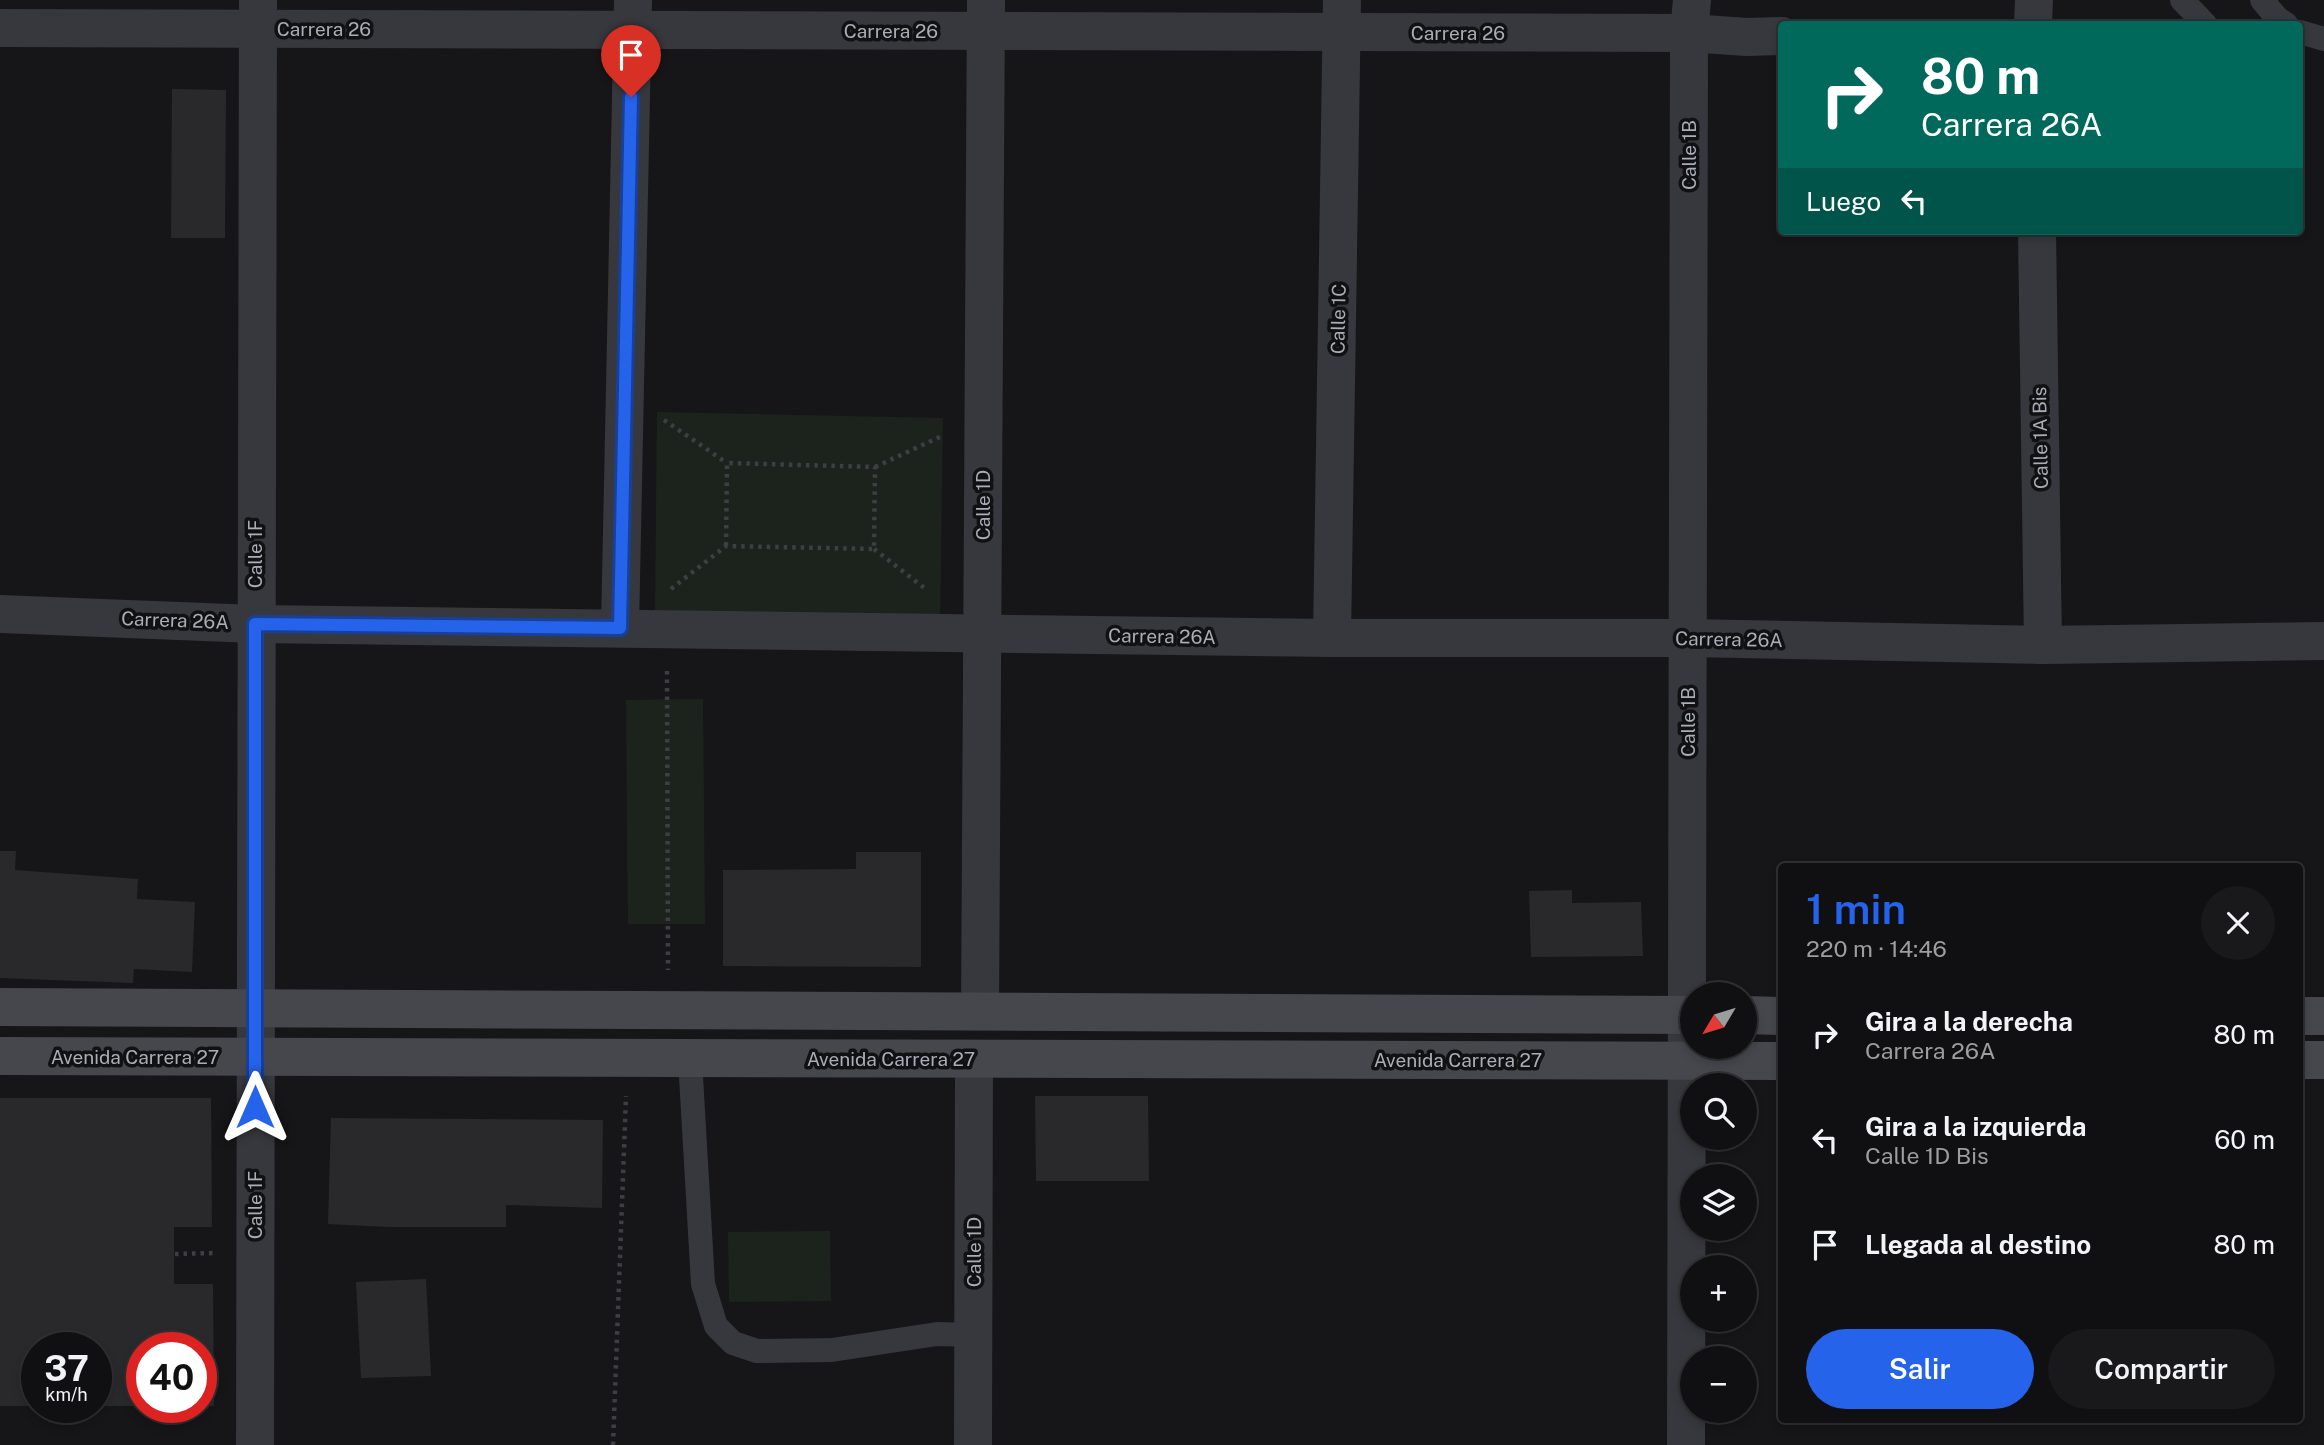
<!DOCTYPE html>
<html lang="es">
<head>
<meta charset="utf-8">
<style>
  body { margin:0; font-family:"Public Sans",sans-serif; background:#19191b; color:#f1f3f6; height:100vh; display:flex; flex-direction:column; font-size:26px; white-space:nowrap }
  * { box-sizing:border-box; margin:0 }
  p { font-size:23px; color:#9c9d9f }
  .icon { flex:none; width:38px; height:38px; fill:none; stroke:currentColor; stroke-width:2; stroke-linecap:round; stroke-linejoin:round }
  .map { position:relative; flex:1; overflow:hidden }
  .details { position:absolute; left:1778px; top:863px; width:525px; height:560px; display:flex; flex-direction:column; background:#101012; border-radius:7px; box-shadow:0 4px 10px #0003,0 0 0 2px #303032 }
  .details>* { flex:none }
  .banner { position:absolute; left:1778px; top:21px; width:525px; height:214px; border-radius:7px; box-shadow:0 4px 10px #0003,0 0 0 2px #303032; background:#00695c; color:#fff; overflow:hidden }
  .needle { width:46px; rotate:232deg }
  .controls { position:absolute; left:1680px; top:982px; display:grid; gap:14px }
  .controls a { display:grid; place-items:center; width:77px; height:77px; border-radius:50%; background:#101012; box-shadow:0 4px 10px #0003,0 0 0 2px #303032; font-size:35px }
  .speed { position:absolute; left:21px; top:1332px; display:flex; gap:14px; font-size:35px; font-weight:700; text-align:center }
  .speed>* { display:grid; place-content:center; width:91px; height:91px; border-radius:50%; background:#101012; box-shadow:0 4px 10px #0003,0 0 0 2px #303032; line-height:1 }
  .speed small { font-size:18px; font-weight:400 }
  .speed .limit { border:10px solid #d22; background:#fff; color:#111 }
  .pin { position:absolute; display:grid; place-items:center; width:60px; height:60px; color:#fff; margin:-72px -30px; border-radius:50% 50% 50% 0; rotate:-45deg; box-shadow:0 0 7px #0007 }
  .pin .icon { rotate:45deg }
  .me { position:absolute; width:77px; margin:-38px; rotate:0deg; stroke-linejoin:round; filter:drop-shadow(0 0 5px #0008) }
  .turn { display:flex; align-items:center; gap:24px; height:147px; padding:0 28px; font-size:32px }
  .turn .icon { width:91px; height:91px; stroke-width:2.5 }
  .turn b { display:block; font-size:49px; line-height:60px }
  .then { display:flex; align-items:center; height:66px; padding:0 28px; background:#0003; gap:14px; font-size:26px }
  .round { display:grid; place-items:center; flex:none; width:74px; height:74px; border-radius:37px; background:#19191b }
  .summary { display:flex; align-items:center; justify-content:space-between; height:119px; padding:0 28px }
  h1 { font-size:42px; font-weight:600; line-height:52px; color:#2563eb }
  .cta { display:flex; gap:14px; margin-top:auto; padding:14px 28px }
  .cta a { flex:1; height:80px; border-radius:42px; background:#2563eb; color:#fff; font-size:28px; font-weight:600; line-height:80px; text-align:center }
  .cta a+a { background:#19191b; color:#f1f3f6 }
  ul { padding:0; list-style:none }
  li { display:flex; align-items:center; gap:21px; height:105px; padding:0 28px }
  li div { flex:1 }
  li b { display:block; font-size:26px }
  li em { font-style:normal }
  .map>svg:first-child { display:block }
</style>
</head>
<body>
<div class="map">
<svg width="2324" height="1445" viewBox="0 0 2324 1445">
  <rect width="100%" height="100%" fill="#161618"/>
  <g fill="#1c231d">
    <polygon points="657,412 943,418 940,620 655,615"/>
    <polygon points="703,699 705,924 628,924 626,700"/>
    <polygon points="830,1231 831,1301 729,1302 728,1232"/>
  </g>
  <g fill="#29292c">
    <polygon points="172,89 226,90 225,238 171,238"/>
    <polygon points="0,851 16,851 15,870 138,879 137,899 195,902 192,972 134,969 133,983 0,978"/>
    <polygon points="856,852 921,852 921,967 723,966 723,870 856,869"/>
    <polygon points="1572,890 1572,903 1641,902 1643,956 1531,957 1529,891"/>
    <polygon points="1035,1096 1148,1096 1149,1181 1036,1181"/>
    <polygon points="0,1098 211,1098 212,1227 174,1227 174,1284 213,1284 214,1406 201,1406 201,1348 142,1348 142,1406 96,1406 96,1348 37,1348 37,1406 0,1406"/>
    <polygon points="331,1118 603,1120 602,1208 506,1205 506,1227 388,1227 328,1224"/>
    <polygon points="426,1279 431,1376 361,1378 356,1282"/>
  </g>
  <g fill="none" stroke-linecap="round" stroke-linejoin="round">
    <g stroke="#3d3f44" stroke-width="4.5" stroke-dasharray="3.5 5" stroke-linecap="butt">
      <polyline points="664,420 727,463"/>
      <polyline points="875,467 944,435"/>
      <polyline points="874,549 927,590"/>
      <polyline points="671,589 726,546 874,549 875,467 727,463 726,546"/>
      <polyline points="667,671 668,970"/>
      <polyline points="175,1254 214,1253"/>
      <polyline points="613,1445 626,1096"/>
    </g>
    <g stroke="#37383d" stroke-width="24">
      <polyline points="2182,0 2205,24"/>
      <polyline points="2262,0 2278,19 2286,24"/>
      <polyline points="2300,32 2324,39"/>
      <polyline points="690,1059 703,1284 716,1326 733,1343 757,1351 832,1350 937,1334 973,1335"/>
    </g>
    <g stroke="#37383d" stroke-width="38">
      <polyline points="2037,231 2043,645"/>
      <polyline points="0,614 255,624 1332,638 1688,638 2043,645 2324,641"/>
      <polyline points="620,628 633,0"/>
      <polyline points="1332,638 1342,0"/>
      <polyline points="980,1011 986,0"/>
      <polyline points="973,1445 974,1060"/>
    </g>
    <g stroke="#37383d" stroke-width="38">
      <polyline points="2033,24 2034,0"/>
      <polyline points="0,28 1689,33 1747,37 1782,36"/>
      <polyline points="255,1445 258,0"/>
      <polyline points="1686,1445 1689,33 1692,0"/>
    </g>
    <g stroke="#45474d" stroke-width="38">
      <polyline points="0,1007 1692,1015"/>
      <polyline points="1745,1015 1782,1016"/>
      <polyline points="2300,1016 2324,1016"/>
      <polyline points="0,1056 1782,1061"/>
      <polyline points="2300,1060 2324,1060"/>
    </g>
  </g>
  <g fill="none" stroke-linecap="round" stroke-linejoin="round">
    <g stroke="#184099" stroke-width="18">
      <polyline id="route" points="255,1107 255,624 620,628 631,97"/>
    </g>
    <use href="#route" stroke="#2563eb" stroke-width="12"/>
  </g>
  <g text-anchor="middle" stroke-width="7" stroke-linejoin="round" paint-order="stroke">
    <g font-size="19" fill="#a8adb8" stroke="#111113">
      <text x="324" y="36">Carrera 26</text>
      <text x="891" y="38">Carrera 26</text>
      <text x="1458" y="40">Carrera 26</text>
      <text transform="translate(1689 155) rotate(-90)" y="7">Calle 1B</text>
      <text transform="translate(1338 319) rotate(-89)" y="7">Calle 1C</text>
      <text transform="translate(2040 438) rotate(-91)" y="7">Calle 1A Bis</text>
      <text transform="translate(983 505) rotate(-90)" y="7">Calle 1D</text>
      <text transform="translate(255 554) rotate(-90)" y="7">Calle 1F</text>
      <text transform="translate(175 620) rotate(2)" y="7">Carrera 26A</text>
      <text transform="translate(1162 636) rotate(1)" y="7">Carrera 26A</text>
      <text transform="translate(1729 639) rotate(1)" y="7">Carrera 26A</text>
      <text transform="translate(1688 722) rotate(-90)" y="7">Calle 1B</text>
      <text x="135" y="1064">Avenida Carrera 27</text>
      <text x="891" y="1066">Avenida Carrera 27</text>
      <text x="1458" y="1067">Avenida Carrera 27</text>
      <text transform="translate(255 1205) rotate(-90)" y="7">Calle 1F</text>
      <text transform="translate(974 1252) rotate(-90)" y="7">Calle 1D</text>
    </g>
  </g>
</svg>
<div class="controls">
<a><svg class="needle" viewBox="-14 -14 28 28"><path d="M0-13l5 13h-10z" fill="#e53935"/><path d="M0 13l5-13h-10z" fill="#9c9d9f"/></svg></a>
<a><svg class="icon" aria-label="search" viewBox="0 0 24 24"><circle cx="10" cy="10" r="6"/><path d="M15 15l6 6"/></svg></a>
<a><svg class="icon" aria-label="layers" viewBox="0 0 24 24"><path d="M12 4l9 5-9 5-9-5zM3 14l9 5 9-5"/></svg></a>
<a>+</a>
<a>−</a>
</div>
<div class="speed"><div>37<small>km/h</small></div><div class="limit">40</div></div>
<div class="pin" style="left:631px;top:97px;background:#d93025"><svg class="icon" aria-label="arrive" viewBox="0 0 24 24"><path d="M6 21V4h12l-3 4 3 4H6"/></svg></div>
<svg class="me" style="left:255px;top:1107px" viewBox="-20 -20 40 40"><path d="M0-17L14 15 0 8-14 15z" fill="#2563eb" stroke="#fff" stroke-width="4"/></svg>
<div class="banner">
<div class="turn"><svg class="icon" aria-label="right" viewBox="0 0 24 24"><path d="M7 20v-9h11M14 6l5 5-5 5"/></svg><div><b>80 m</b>Carrera 26A</div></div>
<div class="then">Luego<svg class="icon" aria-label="left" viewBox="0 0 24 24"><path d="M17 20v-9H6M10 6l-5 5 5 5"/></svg></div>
</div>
<section class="details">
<div class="summary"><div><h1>1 min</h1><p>220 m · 14:46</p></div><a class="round"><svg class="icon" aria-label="close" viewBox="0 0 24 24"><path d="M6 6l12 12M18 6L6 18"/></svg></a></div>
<ul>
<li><svg class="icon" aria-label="right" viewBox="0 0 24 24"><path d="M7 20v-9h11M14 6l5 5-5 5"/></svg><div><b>Gira a la derecha</b><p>Carrera 26A</p></div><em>80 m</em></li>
<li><svg class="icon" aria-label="left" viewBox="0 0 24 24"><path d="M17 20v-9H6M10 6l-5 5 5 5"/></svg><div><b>Gira a la izquierda</b><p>Calle 1D Bis</p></div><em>60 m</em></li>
<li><svg class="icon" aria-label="arrive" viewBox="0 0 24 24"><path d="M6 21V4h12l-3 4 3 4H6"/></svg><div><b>Llegada al destino</b></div><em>80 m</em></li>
</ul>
<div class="cta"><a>Salir</a><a>Compartir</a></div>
</section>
</div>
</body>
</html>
